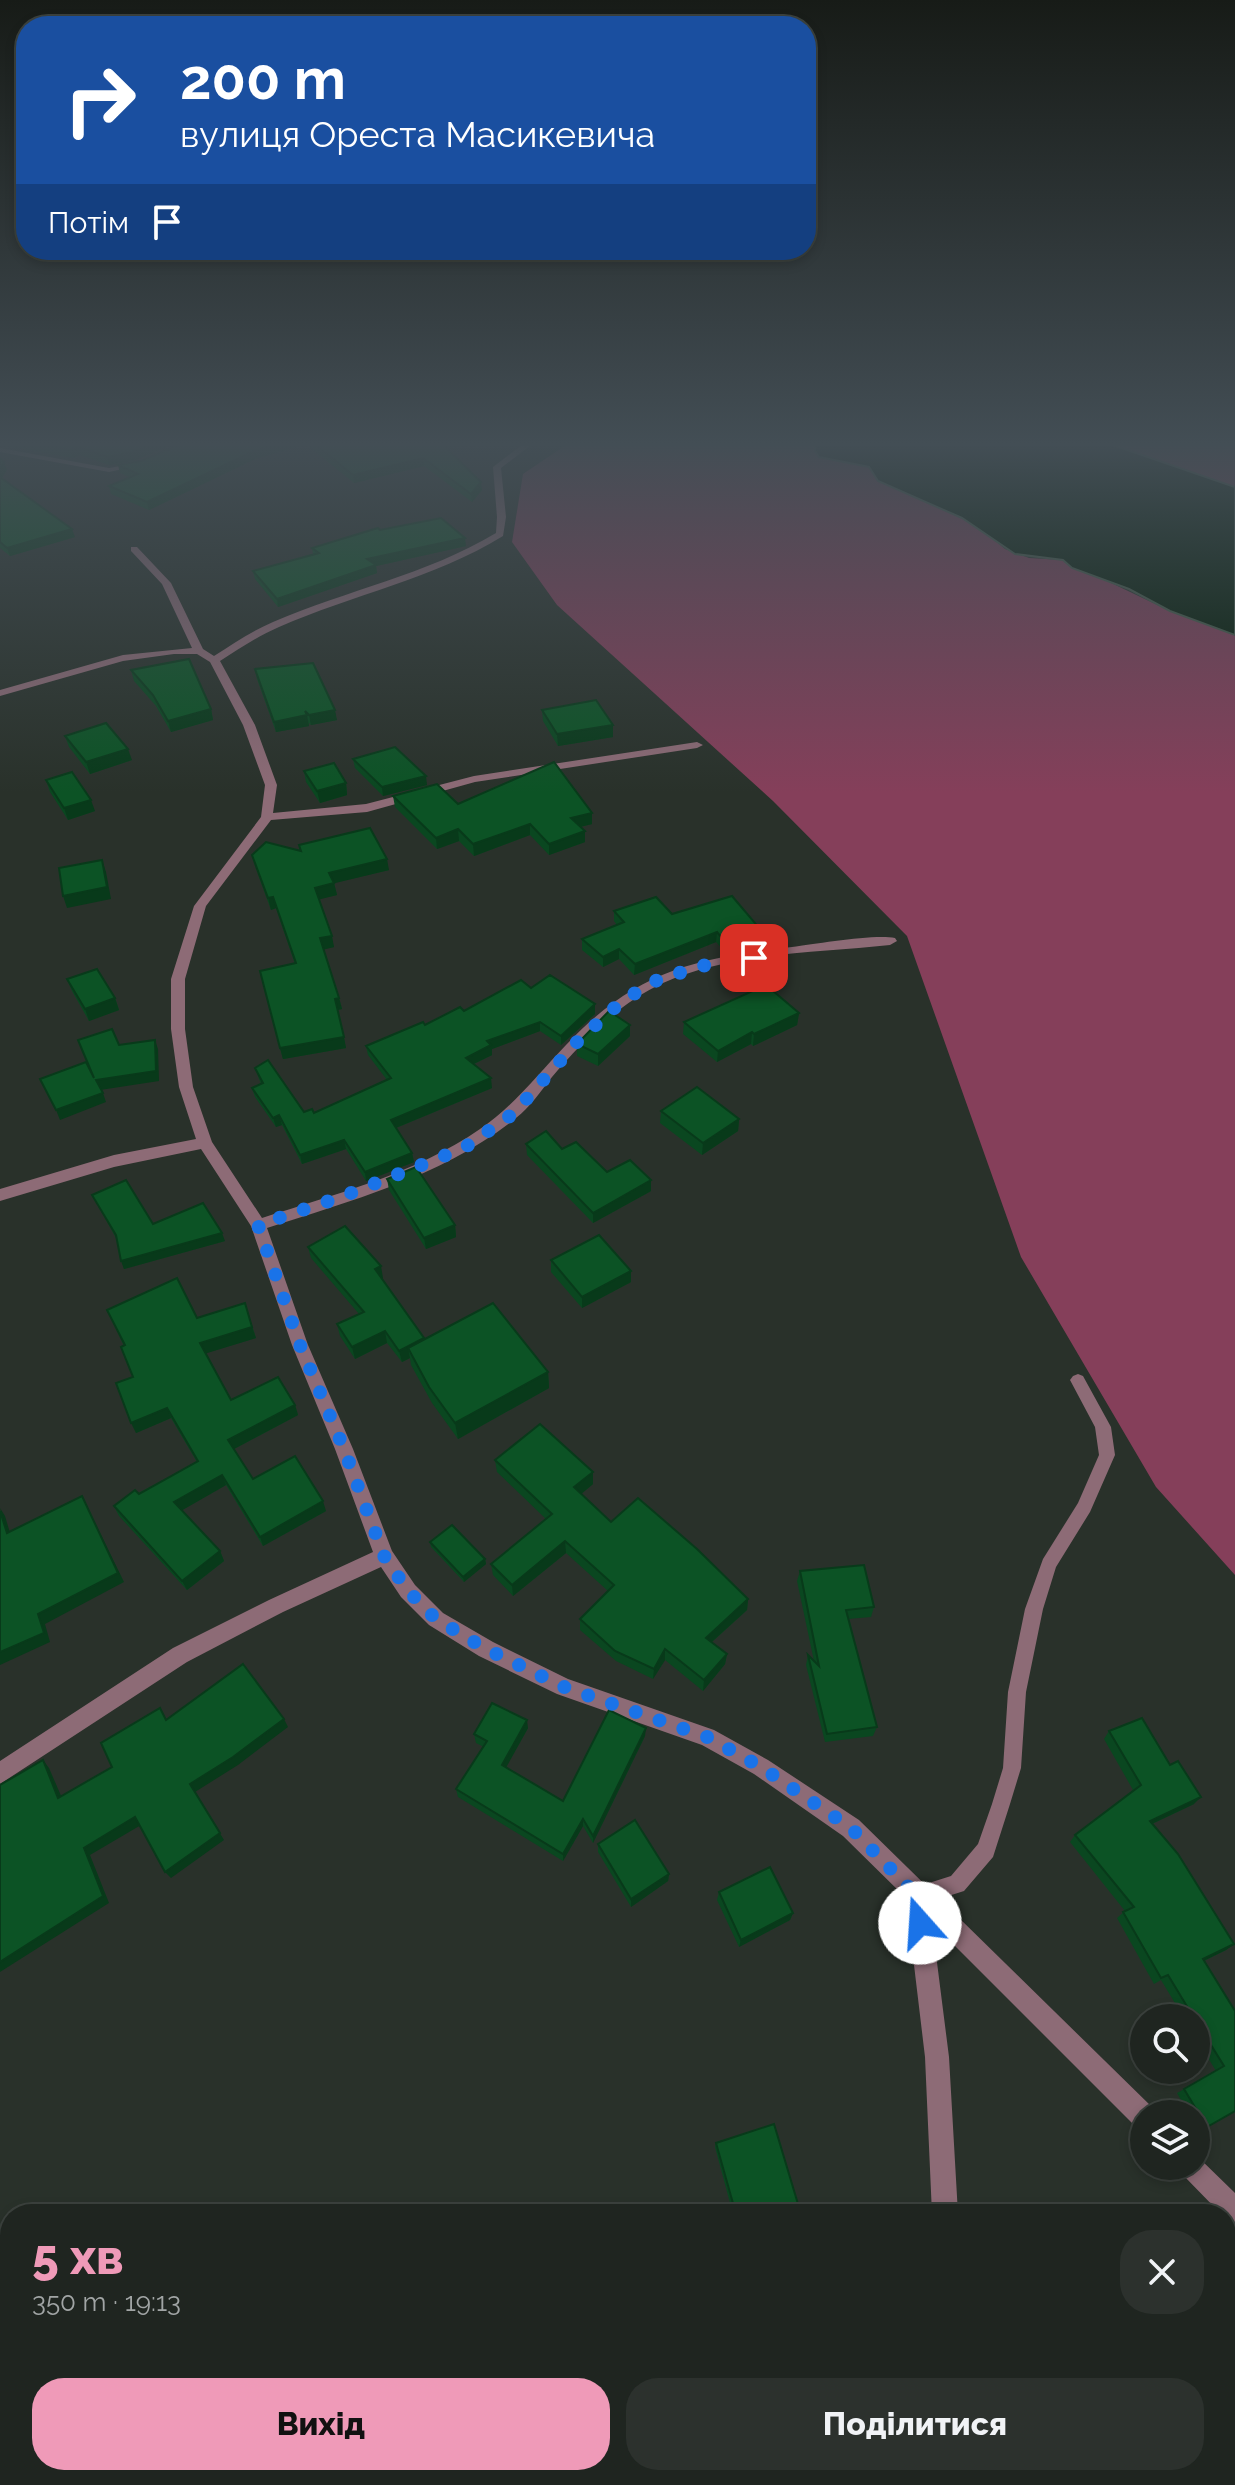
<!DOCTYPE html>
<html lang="uk">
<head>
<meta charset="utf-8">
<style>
  body { margin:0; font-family:Raleway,sans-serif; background:#2c312d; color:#f1f3f6; height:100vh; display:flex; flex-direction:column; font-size:30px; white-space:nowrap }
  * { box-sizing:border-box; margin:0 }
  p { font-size:26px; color:#a1a5a5 }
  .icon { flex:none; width:44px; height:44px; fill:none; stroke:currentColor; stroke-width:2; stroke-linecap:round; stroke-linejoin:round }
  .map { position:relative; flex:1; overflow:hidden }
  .drawer { position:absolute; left:0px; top:2204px; width:1236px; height:282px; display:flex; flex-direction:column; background:#1f2520; border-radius:32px 32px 0 0; box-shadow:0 4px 12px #0003,0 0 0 2px #3c423e }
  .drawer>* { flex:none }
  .top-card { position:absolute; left:16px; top:16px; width:800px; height:244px; border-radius:32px; box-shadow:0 4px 12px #0003,0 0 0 2px #3c423e; background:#1a4fa0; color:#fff; overflow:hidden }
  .fabs { position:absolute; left:1130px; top:2004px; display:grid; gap:16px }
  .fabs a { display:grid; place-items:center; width:80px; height:80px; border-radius:50%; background:#1f2520; box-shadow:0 4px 12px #0003,0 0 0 2px #3c423e; font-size:40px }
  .pin { position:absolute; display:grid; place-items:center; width:68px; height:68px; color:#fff; margin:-34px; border-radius:16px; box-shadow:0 4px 12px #0006 }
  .me { position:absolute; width:88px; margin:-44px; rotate:341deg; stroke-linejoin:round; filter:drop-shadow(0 0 6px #0008) }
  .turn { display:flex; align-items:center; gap:28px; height:168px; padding:0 32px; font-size:36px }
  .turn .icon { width:104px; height:104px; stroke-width:2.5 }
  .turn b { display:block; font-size:56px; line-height:68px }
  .then { display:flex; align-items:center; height:76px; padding:0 32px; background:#0003; gap:16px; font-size:30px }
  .round { display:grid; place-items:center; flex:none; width:84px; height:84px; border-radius:32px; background:#2c312d }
  .summary { display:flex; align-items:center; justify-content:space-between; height:136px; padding:0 32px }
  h1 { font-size:48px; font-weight:800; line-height:60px; color:#ef9ab8 }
  .cta { display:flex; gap:16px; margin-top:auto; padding:16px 32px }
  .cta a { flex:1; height:92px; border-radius:32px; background:#ef9ab8; color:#111; font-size:32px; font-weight:800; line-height:92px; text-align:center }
  .cta a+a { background:#2c312d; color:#f1f3f6 }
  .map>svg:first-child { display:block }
</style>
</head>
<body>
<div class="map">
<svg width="1235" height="2485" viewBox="0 0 1235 2485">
  <rect width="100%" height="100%" fill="#29312a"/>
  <g fill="#853f5a">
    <polygon points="566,445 815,445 815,451 869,467 878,481 962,518 979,527 1005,549 1029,558 1063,560 1170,611 1235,635 1235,1575 1156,1487 1021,1257 907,936 773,801 557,605 512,542 523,474"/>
    <polygon points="1113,445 1235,445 1235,487"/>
  </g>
  <polygon fill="#001a04" stroke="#455948" stroke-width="2" points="815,445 1113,445 1235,487 1235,635 1170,611 1129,589 1072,568 1063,560 1015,554 962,518 878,481 869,467 819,457 815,451"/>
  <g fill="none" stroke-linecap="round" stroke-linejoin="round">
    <g fill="#8d6b76" fill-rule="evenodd">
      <polygon points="0,448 109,468 137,463 141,465 109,472 0,452"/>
      <polygon points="1078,1374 1083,1376 1111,1427 1115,1455 1090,1512 1056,1567 1043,1609 1026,1692 1021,1768 1010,1804 993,1857 964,1891 917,1906 910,1903 907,1896 910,1889 951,1876 978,1844 992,1804 1003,1768 1008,1692 1025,1609 1043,1559 1078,1503 1099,1455 1095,1427 1070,1380 1073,1376"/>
    </g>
    <g fill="#8d6b76" fill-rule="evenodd">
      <path d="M522,445h9l-30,23 5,49 -3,19c-70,43 -149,58 -224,91 -21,9 -40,22 -59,34l35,64 22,60 -4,28 93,-9 108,-28 223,-34 6,3 -6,3 -222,34 -108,30 -96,8 -65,86 -21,73v50l8,58 19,55 50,76c73,-24 153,-44 218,-89 34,-23 57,-54 86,-84 70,-74 128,-87 226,-98 25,-3 81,-13 103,-9l2,3 -7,4c-74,8 -158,7 -227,38 -44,20 -80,58 -111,94 -11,14 -22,30 -36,41 -73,58 -163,82 -249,110l41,117 45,104 39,102 23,34 28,28 50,29 75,37 146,51 54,30 91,60 294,288 2,6h-11v15l-9,-3 -203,-203 17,134 9,157h-26l-7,-157 -19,-159 -63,-62 -89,-62 -52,-29 -145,-51 -78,-38 -50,-31 -28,-28 -20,-30 -98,45 -96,50 -187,122v-23l173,-113 96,-48 104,-48 -38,-103 -43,-104 -41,-119 -50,-77 -87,18 -114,34v-12l114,-34 82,-16 -17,-52 -8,-58v-50l23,-73 67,-89 4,-32 -22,-60 -33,-63 -13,-8h-23l-51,7 -123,35v-6l123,-35 69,-7 -30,-64 -31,-33v-4h6l34,36 32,66 11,7c19,-12 38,-25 59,-34 74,-32 153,-47 223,-89l1,-16 -4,-50z"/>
      <polygon points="1196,2155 1235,2193 1235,2224 1226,2220 1226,2214 1221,2214 1183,2175 1180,2166 1196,2166"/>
      <rect x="939" y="2476" width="28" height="9"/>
    </g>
  </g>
  <g fill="#0a4720">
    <polygon points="0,445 173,445 135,460 109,465 80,455 73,458"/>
    <polygon points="178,445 302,445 255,459 149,510 111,494 109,486 129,477 120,473 118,465 141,461"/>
    <polygon points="307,445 460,445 447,448 482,490 472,502 424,466 354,483"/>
    <polygon points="0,458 7,470 2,478 75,537 10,556 0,548"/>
    <polygon points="380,530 466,546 376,566 377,573 278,607 255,579 253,571 313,554 312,548"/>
    <polygon points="255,669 337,720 311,725 309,723 309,726 276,732 257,679"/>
    <polygon points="131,670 211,709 213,720 171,732 156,706 134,681"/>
    <polygon points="542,710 613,737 558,746 543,721"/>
    <polygon points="65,736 132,760 90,774 69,747"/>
    <polygon points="353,759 427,785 383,796 355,768"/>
    <polygon points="304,771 346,783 347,795 320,803 306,782"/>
    <polygon points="46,780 95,811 68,820 50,792"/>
    <polygon points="393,796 458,804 592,824 580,827 585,842 549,855 530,835 474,856 459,841 437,849 395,807"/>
    <polygon points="299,845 389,870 334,883 337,895 319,899 334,947 323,949 339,998 342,1009 337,1010 346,1048 283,1059 260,971 295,964 276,908 271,910 255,866 252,855 300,851"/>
    <polygon points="614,911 672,914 764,945 726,953 716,942 634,975 619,959 603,967 582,950 582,939 617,925 614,921"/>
    <polygon points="67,979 115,998 119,1010 89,1021 72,991"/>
    <polygon points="531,988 595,1004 595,1014 561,1045 540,1031 492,1049 492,1055 474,1064 492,1088 396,1128 412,1153 414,1162 366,1181 346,1149 302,1164 282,1125 276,1127 255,1097 252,1088 261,1084 255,1068 304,1112 314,1113 387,1080 368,1055 366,1046"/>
    <polygon points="799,1013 797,1025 753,1046 751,1044 717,1062 683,1034 684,1022"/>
    <polygon points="630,1025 630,1036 598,1066 577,1056 577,1044"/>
    <polygon points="661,1111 739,1119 738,1131 702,1155 660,1123"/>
    <polygon points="526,1144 562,1149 607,1172 651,1191 593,1223 527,1155"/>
    <polygon points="387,1179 455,1225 456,1237 426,1249 389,1190"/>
    <polygon points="92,1195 153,1224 225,1241 124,1269 116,1238"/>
    <polygon points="308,1247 383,1278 382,1278 424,1340 548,1372 549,1388 458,1439 432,1403 411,1365 410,1358 402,1362 387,1343 355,1359 340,1336 337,1324 359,1314 311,1258"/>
    <polygon points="551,1260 631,1271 631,1282 582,1308 551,1272"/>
    <polygon points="245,1303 256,1338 206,1353 231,1400 295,1405 298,1415 234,1449 253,1479 326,1511 263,1546 226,1485 182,1510 220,1551 224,1561 187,1590 119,1516 114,1506 197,1462 171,1418 136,1433 133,1377 124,1346 107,1310 197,1318"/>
    <polygon points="495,1460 593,1472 593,1484 581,1494 611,1522 748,1599 747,1610 712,1642 727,1654 725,1664 703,1691 665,1660 653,1679 616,1661 580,1630 580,1619 608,1591 566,1553 513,1596 493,1575 491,1564 546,1519 497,1472"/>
    <polygon points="430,1542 485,1559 486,1564 464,1582 431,1547"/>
    <polygon points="800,1571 874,1607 871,1617 848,1619 877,1727 873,1736 825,1742 806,1665 808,1655 814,1661 797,1581"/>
    <polygon points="528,1728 506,1767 563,1801 645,1736 593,1843 583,1826 563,1861 458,1797 456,1789 484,1747 476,1743 474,1734"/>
    <polygon points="1109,1731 1194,1804 1152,1824 1234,1944 1226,1950 1204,1961 1235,2111 1200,2131 1196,2125 1196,2114 1189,2114 1177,2093 1216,2071 1196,2038 1196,2018 1184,2018 1161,1980 1154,1984 1117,1918 1125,1911 1070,1842 1075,1835 1133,1790 1104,1739"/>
    <polygon points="598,1844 669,1874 668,1881 631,1907 598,1852"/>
    <polygon points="719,1892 793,1913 790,1920 739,1947 717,1900"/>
    <polygon points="716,2143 801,2214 733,2214 715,2147"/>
    <polygon points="1235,2388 1235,2485 1202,2485 1197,2476 1226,2476 1226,2393"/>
  </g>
  <g fill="#083a1a">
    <polygon points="151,445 173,445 135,460 109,465 107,457"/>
    <polygon points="275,445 302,445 255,459 149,510 147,502 254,451"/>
    <polygon points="440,445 460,445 441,450"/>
    <polygon points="78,447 80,455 73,458 70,450"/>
    <polygon points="423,458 424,466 354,483 353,475"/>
    <polygon points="4,462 7,470 0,480 0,468"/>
    <polygon points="481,482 482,490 472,502 471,494"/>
    <polygon points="72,529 75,537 10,556 7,548"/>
    <polygon points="465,538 466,546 376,566 377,573 278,607 277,599 367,559"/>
    <polygon points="211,709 213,720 171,732 168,721"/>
    <polygon points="335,710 337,720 311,725 309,715"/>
    <polygon points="307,715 309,726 276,732 274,722"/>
    <polygon points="613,725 613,737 558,746 557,734"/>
    <polygon points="128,749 132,760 90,774 86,762"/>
    <polygon points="426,776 427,785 383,796 382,787"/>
    <polygon points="346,783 347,795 320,803 317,791"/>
    <polygon points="91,800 95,811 68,820 64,808"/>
    <polygon points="592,813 592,824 571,829 571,818"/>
    <polygon points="530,824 530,835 474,856 473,844"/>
    <polygon points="458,829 459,841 437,849 436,838"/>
    <polygon points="585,831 585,842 549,855 549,844"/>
    <polygon points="387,859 389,870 331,884 329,873"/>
    <polygon points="102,860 106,872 111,899 67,908 63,896"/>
    <polygon points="334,883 337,895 317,900 315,888"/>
    <polygon points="273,897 276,908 271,910 268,898"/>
    <polygon points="717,932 716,942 634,975 635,964"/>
    <polygon points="765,935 764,945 726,953 726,943"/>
    <polygon points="332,936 334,947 322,950 320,938"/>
    <polygon points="619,949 619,959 603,967 603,957"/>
    <polygon points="115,998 119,1010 89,1021 85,1009"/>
    <polygon points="339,998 342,1009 337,1010 335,999"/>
    <polygon points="595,1004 595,1014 561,1045 561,1036"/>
    <polygon points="799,1013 797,1025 753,1046 754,1034"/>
    <polygon points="540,1022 540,1031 492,1049 492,1055 467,1067 466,1058 487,1041"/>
    <polygon points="630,1025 630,1036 598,1066 598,1054"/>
    <polygon points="752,1032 751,1044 717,1062 718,1051"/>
    <polygon points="344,1037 346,1048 283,1059 280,1048"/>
    <polygon points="155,1040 158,1049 159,1081 100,1090 96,1080"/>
    <polygon points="491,1078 492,1088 393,1129 391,1120"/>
    <polygon points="103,1093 106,1102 60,1120 56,1110"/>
    <polygon points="279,1115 282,1125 276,1127 273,1118"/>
    <polygon points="739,1119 738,1131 702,1155 703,1143"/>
    <polygon points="344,1140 346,1149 302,1164 300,1155"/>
    <polygon points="412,1153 414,1162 366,1181 365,1172"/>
    <polygon points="651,1180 651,1191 593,1223 593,1213"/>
    <polygon points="455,1225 456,1237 426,1249 424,1238"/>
    <polygon points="222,1233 225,1241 124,1269 121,1261"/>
    <polygon points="381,1266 383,1278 378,1281 375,1269"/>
    <polygon points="631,1271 631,1282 582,1308 582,1297"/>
    <polygon points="252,1327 256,1338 204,1354 200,1343"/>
    <polygon points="385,1331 387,1343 355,1359 352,1347"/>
    <polygon points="424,1338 426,1350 408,1348 410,1358 402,1362 399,1351"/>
    <polygon points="548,1372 549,1388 458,1439 455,1423"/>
    <polygon points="295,1405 298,1415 232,1450 228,1440"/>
    <polygon points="167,1408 171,1418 136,1433 131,1423"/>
    <polygon points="593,1472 593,1484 575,1499 574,1487"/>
    <polygon points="222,1475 226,1485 179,1512 174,1502"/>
    <polygon points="82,1496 124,1582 45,1624 50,1642 0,1665 0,1652 38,1614"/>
    <polygon points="323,1501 326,1511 263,1546 260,1537"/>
    <polygon points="0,1508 5,1516 13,1543 7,1533"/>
    <polygon points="565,1541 566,1553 513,1596 512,1585"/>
    <polygon points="220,1551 224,1561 187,1590 182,1581"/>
    <polygon points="485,1559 486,1564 464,1582 463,1577"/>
    <polygon points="748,1599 747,1610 705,1648 706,1638"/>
    <polygon points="665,1649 665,1660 653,1679 654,1669"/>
    <polygon points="727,1654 725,1664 703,1691 704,1680"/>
    <polygon points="284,1719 288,1727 238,1765 195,1792 224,1840 171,1878 165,1872 190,1784"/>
    <polygon points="527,1720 528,1728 503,1773 502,1765"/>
    <polygon points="646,1728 645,1736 593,1843 593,1836"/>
    <polygon points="43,1760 49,1768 65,1805 58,1798"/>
    <polygon points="1201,1797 1194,1804 1143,1828 1150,1821"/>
    <polygon points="135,1817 141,1825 90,1855 109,1903 0,1972 0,1962 84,1848"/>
    <polygon points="583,1819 583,1826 563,1861 563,1854"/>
    <polygon points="669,1874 668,1881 631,1907 631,1899"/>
    <polygon points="793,1913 790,1920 739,1947 741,1940"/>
    <polygon points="1234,1944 1226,1950 1195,1965 1203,1959"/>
  </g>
  <g fill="#0c5325" stroke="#083a1a" stroke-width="2">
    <polygon points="40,445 151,445 133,452 107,457 78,447 70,450"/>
    <polygon points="178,445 275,445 254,451 147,502 109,486 138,474 118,465 141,461"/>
    <polygon points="316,445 443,445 481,482 471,494 423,458 353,475"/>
    <polygon points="0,458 4,462 0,468"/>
    <polygon points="0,477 72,529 7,548 0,542"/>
    <polygon points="441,518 465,538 367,559 376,565 277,599 253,571 319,553 312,548 378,528 380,530"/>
    <polygon points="189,659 211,709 168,721 153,695 131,670"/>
    <polygon points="313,663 335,710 309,715 305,711 307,715 274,722 255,669"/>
    <polygon points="596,700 613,725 557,734 542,710"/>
    <polygon points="106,723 128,749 86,762 65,736"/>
    <polygon points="395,747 426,776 382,787 353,759"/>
    <polygon points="554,762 592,813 571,818 585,831 549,844 530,824 473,844 458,829 436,838 393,796 437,784 458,804"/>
    <polygon points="334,763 346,783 317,791 304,771"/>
    <polygon points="72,772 91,800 64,808 46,780"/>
    <polygon points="370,828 387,859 329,873 334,883 315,888 332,936 320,938 339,998 335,999 344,1037 280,1048 260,971 296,963 273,897 268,898 252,855 266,842 301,851 299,845"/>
    <polygon points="102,860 107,887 63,896 59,868"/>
    <polygon points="732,896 765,935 726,943 717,932 635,964 619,949 603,957 582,939 624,922 614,911 656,897 672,914"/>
    <polygon points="97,969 115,998 85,1009 67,979"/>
    <polygon points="550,975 595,1004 561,1036 540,1022 487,1041 491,1045 466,1058 491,1078 391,1120 412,1153 365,1172 344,1140 300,1155 279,1115 273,1118 252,1088 263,1083 255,1068 268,1060 304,1112 312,1109 314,1113 391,1078 366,1046 423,1022 425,1025 460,1007 464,1011 521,980 531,988"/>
    <polygon points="766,985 799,1013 754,1034 752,1032 718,1051 684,1022"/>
    <polygon points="609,1011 630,1025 598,1054 577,1044"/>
    <polygon points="112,1029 119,1045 155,1040 156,1071 96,1080 103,1093 56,1110 40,1079 86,1062 94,1078 78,1040"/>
    <polygon points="697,1087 739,1119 703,1143 661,1111"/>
    <polygon points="546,1131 562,1149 576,1142 607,1172 630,1160 651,1180 593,1213 526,1144"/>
    <polygon points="416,1167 455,1225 424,1238 387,1179"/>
    <polygon points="126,1180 153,1224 203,1203 222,1233 121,1261 116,1235 92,1195"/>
    <polygon points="345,1226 381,1266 375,1269 424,1338 399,1351 385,1331 352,1347 337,1324 364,1312 308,1247"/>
    <polygon points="599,1235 631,1271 582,1297 551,1260"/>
    <polygon points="177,1278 197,1318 245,1303 252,1327 200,1343 231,1400 278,1377 295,1405 228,1440 253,1479 295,1456 323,1501 260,1537 222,1475 174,1502 220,1551 182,1581 114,1506 135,1490 139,1494 198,1461 167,1408 131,1423 116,1383 133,1377 121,1347 125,1345 107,1310"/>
    <polygon points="493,1303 548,1372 455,1423 429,1387 408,1348"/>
    <polygon points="540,1424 593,1472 574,1487 611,1522 638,1498 697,1549 748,1599 706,1638 727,1654 704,1680 665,1649 654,1669 615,1651 580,1619 614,1585 565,1541 512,1585 491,1564 552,1514 495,1460"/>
    <polygon points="82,1496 118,1573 38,1614 44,1633 0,1652 0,1511 7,1533"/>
    <polygon points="452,1525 485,1559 463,1577 430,1542"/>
    <polygon points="864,1565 874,1607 846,1610 877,1727 827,1734 808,1655 819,1666 800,1571"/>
    <polygon points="243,1664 284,1719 233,1757 190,1784 220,1833 165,1872 135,1817 84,1848 103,1896 0,1962 0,1785 43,1760 58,1798 112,1767 101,1743 160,1708 166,1720"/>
    <polygon points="492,1703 527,1720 502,1765 563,1801 609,1710 646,1728 593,1836 583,1819 563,1854 456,1789 487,1741 474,1734"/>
    <polygon points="1142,1718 1170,1765 1178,1761 1201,1797 1150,1821 1178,1854 1234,1944 1203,1959 1235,2011 1235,2111 1207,2127 1184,2089 1224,2066 1196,2021 1196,2018 1194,2018 1168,1975 1161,1978 1123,1912 1134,1907 1075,1835 1141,1785 1109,1731"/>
    <polygon points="635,1820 669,1874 631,1899 598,1844"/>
    <polygon points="770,1867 793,1913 741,1940 719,1892"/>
    <polygon points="774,2124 801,2214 736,2214 716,2143"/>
    <polygon points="1226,2267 1235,2282 1235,2320 1226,2325"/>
    <polygon points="1235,2392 1235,2440 1226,2422 1226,2397"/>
    <polygon points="1235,2440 1235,2485 1210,2485 1205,2476 1226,2476 1226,2446"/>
    <polygon points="648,2476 733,2476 735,2485 650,2485"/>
  </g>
  <linearGradient id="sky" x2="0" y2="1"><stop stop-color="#171b17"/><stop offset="0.56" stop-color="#434e55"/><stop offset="1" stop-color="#434e55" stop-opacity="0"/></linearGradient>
  <rect width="1235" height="793" fill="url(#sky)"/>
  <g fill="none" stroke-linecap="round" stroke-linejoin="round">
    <polyline stroke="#1a73e8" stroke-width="14" stroke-dasharray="0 25.2" points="754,958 706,965 659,979 622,1001 576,1043 514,1113 464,1148 341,1197 258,1225 300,1345 344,1449 384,1556 408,1591 436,1619 486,1649 564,1687 707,1737 761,1767 851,1828 917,1896 920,1923"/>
  </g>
</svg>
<div class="fabs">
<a><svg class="icon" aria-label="search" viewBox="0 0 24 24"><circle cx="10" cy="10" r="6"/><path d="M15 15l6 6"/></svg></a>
<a><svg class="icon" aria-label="layers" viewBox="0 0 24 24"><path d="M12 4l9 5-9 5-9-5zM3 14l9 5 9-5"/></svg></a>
</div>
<div class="pin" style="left:754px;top:958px;background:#d93025"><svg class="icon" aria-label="arrive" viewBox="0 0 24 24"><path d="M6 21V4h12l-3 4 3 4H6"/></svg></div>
<svg class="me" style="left:920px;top:1923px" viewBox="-20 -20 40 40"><circle r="19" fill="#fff"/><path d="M0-13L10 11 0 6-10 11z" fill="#1a73e8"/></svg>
<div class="top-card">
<div class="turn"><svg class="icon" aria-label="right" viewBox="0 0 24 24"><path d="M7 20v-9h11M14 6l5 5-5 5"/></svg><div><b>200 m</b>вулиця Ореста Масикевича</div></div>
<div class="then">Потім<svg class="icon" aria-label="arrive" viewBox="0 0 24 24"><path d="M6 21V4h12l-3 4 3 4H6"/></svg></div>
</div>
<section class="drawer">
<div class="summary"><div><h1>5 хв</h1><p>350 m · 19:13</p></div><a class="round"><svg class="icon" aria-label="close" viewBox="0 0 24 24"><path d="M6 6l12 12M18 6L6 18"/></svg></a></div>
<div class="cta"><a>Вихід</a><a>Поділитися</a></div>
</section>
</div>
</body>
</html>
